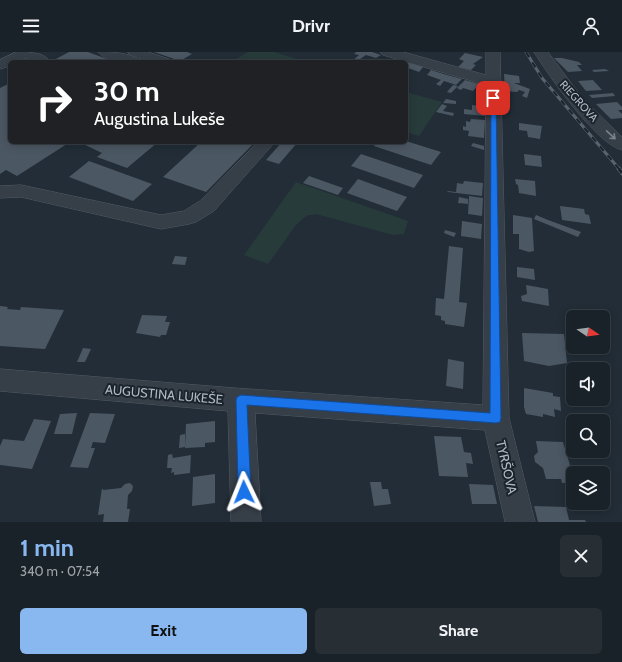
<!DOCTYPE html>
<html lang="en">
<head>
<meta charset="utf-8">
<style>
  body { margin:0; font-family:Cabin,sans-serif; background:#272f35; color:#f1f3f6; height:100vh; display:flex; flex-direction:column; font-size:15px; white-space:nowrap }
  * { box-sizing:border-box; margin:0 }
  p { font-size:13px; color:#9fa4a8 }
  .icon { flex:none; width:22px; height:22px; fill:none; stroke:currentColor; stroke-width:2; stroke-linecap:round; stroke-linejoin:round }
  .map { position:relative; height:470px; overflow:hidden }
  .details { display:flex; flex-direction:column; background:#1a2229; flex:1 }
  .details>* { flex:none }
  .hud { position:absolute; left:8px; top:8px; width:400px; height:84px; border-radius:6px; box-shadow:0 2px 10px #0003,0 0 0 1px #383f46; background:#202124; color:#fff; overflow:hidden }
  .needle { width:26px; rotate:103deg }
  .controls { position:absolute; left:566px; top:258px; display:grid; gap:8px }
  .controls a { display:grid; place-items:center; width:44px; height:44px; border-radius:6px; background:#1a2229; box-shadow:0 2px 10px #0003,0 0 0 1px #383f46; font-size:20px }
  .pin { position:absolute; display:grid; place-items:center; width:34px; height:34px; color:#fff; margin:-17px; border-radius:8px; box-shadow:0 2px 6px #0006 }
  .me { position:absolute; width:44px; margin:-22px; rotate:358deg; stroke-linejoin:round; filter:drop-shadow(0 0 3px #0008) }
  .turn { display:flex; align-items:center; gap:14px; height:84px; padding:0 20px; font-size:18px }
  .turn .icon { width:52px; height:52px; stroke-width:2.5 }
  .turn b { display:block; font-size:28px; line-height:34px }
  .round { display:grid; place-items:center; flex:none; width:42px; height:42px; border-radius:6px; background:#272f35 }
  .headline { display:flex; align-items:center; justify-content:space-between; height:68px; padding:0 20px }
  h1 { font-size:24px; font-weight:700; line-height:30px; color:#89b8f0 }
  .button { display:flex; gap:8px; margin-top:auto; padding:8px 20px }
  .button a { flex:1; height:46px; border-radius:6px; background:#89b8f0; color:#111; font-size:16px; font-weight:700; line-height:46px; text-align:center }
  .button a+a { background:#272f35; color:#f1f3f6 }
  header { display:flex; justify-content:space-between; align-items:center; height:52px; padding:0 20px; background:#1a2229; font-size:18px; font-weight:700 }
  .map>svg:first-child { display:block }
</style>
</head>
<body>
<header><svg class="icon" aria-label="menu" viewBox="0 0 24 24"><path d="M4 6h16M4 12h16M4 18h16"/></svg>Drivr<svg class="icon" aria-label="person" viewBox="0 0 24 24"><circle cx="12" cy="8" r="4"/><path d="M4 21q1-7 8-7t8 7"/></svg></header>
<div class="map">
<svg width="622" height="470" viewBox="0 0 622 470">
  <rect width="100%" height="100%" fill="#222d37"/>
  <g fill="#273b3a">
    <polygon points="248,0 275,0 303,9 231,10"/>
    <polygon points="406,40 442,50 419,84 406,80"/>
    <polygon points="296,130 408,169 404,182 393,183 316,162 306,164 296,173 268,212 244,203"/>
  </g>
  <g fill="#4b5763">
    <polygon points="69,0 88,0 115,10 50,10"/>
    <polygon points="154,0 187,0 192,2 180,9"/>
    <polygon points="356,0 372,0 381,3 376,6 366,3 356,10 352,9 359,3 354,2"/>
    <polygon points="465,1 483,5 473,12 476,13 471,18 458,15 464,9 459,7"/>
    <polygon points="554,6 562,6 579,10 582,13 577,13 582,19 568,20"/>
    <polygon points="406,10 410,11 423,15 419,20 408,16 406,18"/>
    <polygon points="605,17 609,19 594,20 592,18"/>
    <polygon points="431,18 447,23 462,27 456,33 444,29 440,34 436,32 441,28 427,23"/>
    <polygon points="504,22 519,24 520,31 514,31 530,37 527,46 522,44 525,40 519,38 517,40 505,39"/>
    <polygon points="465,28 479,32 473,39 463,36 461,38 457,36"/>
    <polygon points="593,28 602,38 586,39 578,29"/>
    <polygon points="10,31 10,90 70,90 17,124 6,118 0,122 0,36"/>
    <polygon points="479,32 485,34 485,39 478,39"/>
    <polygon points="453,33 458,34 451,41 447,40"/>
    <polygon points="613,41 615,44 592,46 589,43"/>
    <polygon points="446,47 456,49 456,52 443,51"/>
    <polygon points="617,50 622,55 622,58 618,58 622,62 622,66 611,67 596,52"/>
    <polygon points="442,52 447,54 443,59 454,61 453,64 436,60"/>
    <polygon points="472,53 485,55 485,64 464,62 464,57 472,58"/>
    <polygon points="471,67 485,68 484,86 468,84 469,79 463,78 463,74 466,75 466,69 470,70"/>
    <polygon points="519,71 542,74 540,87 528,85 527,79 519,78"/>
    <polygon points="406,89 441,100 431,113 374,94 377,90"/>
    <polygon points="79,90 158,90 127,116 97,105 102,101"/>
    <polygon points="201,90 255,90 206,140 163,125"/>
    <polygon points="282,90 298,90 279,112 266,108"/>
    <polygon points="473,91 484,94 484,98 471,94"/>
    <polygon points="361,102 423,123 414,136 351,114"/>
    <polygon points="524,102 541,104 542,115 525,113"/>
    <polygon points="89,109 152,132 133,149 69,125"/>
    <polygon points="309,124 343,136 338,143 303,131"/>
    <polygon points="358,127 407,145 397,159 347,141"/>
    <polygon points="515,127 535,129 536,144 519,141 518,133 516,132"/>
    <polygon points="464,129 483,131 482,144 448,140 447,139 456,140 457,131 463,132"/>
    <polygon points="469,144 483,146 482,164 468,162"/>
    <polygon points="459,145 468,147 468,152 458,151"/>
    <polygon points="560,154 584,157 585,162 589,163 591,172 562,168"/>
    <polygon points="513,163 532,166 534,199 529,200 519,197 519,182 513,182"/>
    <polygon points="536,163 548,168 581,180 578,185 534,167"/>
    <polygon points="462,169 482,172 481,187 461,184"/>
    <polygon points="445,178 456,181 454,185 444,181"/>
    <polygon points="449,194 463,196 459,250 467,251 464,275 445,272 445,269 441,268 441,264 435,263 436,246 444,247"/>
    <polygon points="175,204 187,205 185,213 172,212"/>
    <polygon points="517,215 534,217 535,228 517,225"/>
    <polygon points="526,233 548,237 549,254 522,249 521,244 527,242"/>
    <polygon points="0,254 8,255 7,257 20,258 21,255 64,258 45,297 0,294"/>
    <polygon points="142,263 167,264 165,270 170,270 166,283 161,283 160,285 136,281"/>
    <polygon points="522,281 564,282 567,311 549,314 524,309"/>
    <polygon points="83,296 91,297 85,310 77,310"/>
    <polygon points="448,307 464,310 463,337 446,334"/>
    <polygon points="524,336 553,341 553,344 560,345 561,359 554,357 555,365 543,362 543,365 526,362 524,355"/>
    <polygon points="77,361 72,382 54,382 60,362"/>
    <polygon points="90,361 115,362 105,391 93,390 91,396 95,396 88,416 70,415"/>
    <polygon points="34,367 51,369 32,417 0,413 0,394 3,387 24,389"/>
    <polygon points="215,369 215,390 205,391 205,395 185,396 186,372"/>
    <polygon points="185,382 185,395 179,396 180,383"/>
    <polygon points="434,384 461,385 464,400 471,401 473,412 466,411 468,425 439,424"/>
    <polygon points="536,389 563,390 573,423 573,431 562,431 561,427 546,427 543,416 535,410 534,404 538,400"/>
    <polygon points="569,389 573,389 573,399 588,399 590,406 574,406"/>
    <polygon points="172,402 173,406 191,403 190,421 174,423 174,420 171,421 172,416 167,416 168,403"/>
    <polygon points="215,422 215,451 192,454 193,425"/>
    <polygon points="370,430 381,430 382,437 388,437 391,452 374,454"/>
    <polygon points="130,431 133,434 132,439 128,443 127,457 130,457 128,470 103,470 104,462 98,463 102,436 103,438 121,436 125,432"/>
    <polygon points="469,432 493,433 497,452 472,452"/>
    <polygon points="534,454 566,455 569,468 585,468 586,470 538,470"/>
  </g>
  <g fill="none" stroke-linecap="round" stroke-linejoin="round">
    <g stroke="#535c65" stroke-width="1">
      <g id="minor">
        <path d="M16,0c10,0 26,0 32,7l-2,3h-10l-10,-4 -9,4h-7v4l-10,3v-9z"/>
        <path d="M98,0c12,0 35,0 42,10 -11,0 -35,1 -42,-10z"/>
        <polygon points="128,0 148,0 169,7 171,10 150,10 130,3"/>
        <polygon points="381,0 403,0 486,23 486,0 500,0 509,366 535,470 505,470 485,378 255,361 261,470 231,470 228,359 0,339 0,317 234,336 483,353 486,33 383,3"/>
        <path d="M534,0h14l35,47 39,38v13c-26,-6 -73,-74 -88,-98z"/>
        <polygon points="258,90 275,90 214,159 196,170 189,172 161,177 21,145 0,146 0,134 21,133 161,163 184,159 200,149"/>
      </g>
    </g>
    <use href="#minor" fill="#363e48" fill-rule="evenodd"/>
    <g stroke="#58636f" stroke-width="3">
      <polyline id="rail-far1" points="526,0 542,26 620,118"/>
    </g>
    <g stroke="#58636f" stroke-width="4.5">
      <polyline id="rail" points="619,117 622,121"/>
    </g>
    <use href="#rail-far1" stroke="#1b232c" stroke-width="2" stroke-dasharray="6" stroke-linecap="butt"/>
    <use href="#rail" stroke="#1b232c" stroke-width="3" stroke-dasharray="8" stroke-linecap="butt"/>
  </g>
  <defs><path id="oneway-shaft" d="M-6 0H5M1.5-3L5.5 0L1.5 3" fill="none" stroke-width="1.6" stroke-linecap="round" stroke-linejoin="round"/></defs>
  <use stroke="#79828c" href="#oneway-shaft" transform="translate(611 83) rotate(43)"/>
  <polygon fill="#1a73e8" stroke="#114b97" points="491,44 496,46 501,366 500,370 496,371 247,353 251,440 249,444 244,446 240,444 238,440 236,348 237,345 241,343 490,361"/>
  <g text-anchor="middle" stroke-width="4" stroke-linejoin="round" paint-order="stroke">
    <g font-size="11" fill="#b0b9c4" stroke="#1b232c">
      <text transform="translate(579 49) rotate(48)" y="4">RIEGROVA</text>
    </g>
    <g font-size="13" fill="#b0b9c4" stroke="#1b232c">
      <text transform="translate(164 342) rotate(5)" y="5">AUGUSTINA LUKEŠE</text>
      <text transform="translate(507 415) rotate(77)" y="5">TYRŠOVA</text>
    </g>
  </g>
</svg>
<div class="controls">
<a><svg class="needle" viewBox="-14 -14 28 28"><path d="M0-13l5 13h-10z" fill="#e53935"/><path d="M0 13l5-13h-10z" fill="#9fa4a8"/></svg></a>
<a><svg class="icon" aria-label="sound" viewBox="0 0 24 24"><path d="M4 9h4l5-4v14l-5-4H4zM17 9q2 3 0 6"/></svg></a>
<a><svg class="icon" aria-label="search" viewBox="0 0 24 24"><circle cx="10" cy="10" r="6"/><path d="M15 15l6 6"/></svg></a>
<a><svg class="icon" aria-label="layers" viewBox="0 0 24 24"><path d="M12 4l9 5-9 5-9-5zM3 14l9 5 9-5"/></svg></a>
</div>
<div class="pin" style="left:493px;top:46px;background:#d93025"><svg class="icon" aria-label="arrive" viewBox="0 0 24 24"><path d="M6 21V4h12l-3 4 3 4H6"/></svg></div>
<svg class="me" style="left:244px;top:440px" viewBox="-20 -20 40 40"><path d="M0-17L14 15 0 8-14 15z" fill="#1a73e8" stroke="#fff" stroke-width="4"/></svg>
<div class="hud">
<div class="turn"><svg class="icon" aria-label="right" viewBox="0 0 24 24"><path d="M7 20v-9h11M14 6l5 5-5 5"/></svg><div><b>30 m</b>Augustina Lukeše</div></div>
</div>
</div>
<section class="details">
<div class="headline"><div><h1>1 min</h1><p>340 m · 07:54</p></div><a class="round"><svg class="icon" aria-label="close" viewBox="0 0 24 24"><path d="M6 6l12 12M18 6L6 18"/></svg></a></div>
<div class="button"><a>Exit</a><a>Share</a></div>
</section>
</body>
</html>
